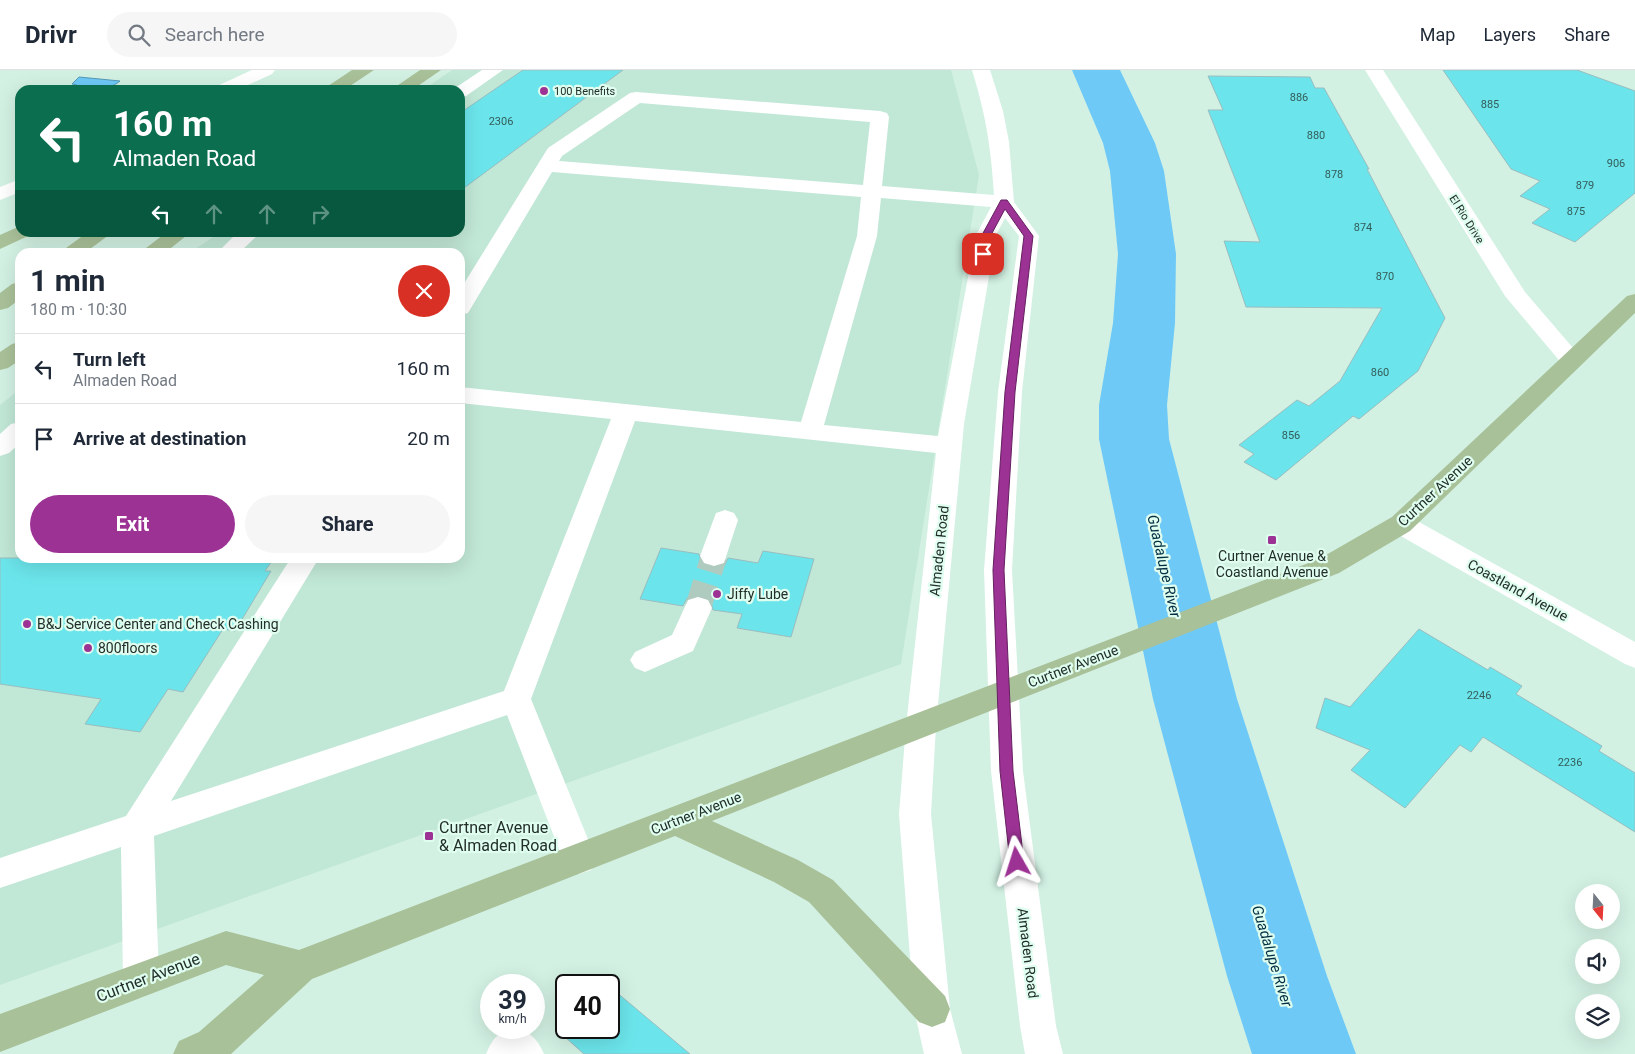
<!DOCTYPE html>
<html lang="en">
<head>
<meta charset="utf-8">
<style>
  body { margin:0; font-family:Roboto,sans-serif; background:#f6f6f7; color:#1f2937; height:100vh; display:flex; flex-direction:column; font-size:19px; white-space:nowrap }
  * { box-sizing:border-box; margin:0 }
  p { font-size:16px; color:#747a83 }
  .icon { flex:none; width:28px; height:28px; fill:none; stroke:currentColor; stroke-width:2; stroke-linecap:round; stroke-linejoin:round }
  .map { position:relative; flex:1; overflow:hidden }
  .details { position:absolute; left:15px; top:178px; width:450px; height:315px; display:flex; flex-direction:column; background:#fff; border-radius:15px; box-shadow:0 5px 20px #0002 }
  .details>* { flex:none }
  .guide { position:absolute; left:15px; top:15px; width:450px; height:152px; border-radius:15px; box-shadow:0 5px 20px #0002; background:#0b6e4f; color:#fff; overflow:hidden }
  .needle { width:32px; rotate:162deg }
  .tools { position:absolute; left:1575px; top:814px; display:grid; gap:10px }
  .tools a { display:grid; place-items:center; width:45px; height:45px; border-radius:50%; background:#fff; box-shadow:0 5px 20px #0002; font-size:25px }
  .speed { position:absolute; left:480px; top:904px; display:flex; gap:10px; font-size:25px; font-weight:700; text-align:center }
  .speed>* { display:grid; place-content:center; width:65px; height:65px; border-radius:50%; background:#fff; box-shadow:0 5px 20px #0002; line-height:1 }
  .speed small { font-size:12px; font-weight:400 }
  .speed .limit { border:2px solid #111; border-radius:8px; background:#fff; color:#111 }
  .pin { position:absolute; display:grid; place-items:center; width:42px; height:42px; color:#fff; margin:-21px; border-radius:10px; box-shadow:0 2px 8px #0006 }
  .me { position:absolute; width:55px; margin:-28px; rotate:354deg; stroke-linejoin:round; filter:drop-shadow(0 0 4px #0008) }
  .turn { display:flex; align-items:center; gap:18px; height:105px; padding:0 15px; font-size:22px }
  .turn .icon { width:65px; height:65px; stroke-width:2.5 }
  .turn b { display:block; font-size:35px; line-height:42px }
  .lanes { display:flex; align-items:center; height:48px; padding:0 15px; background:#0003; justify-content:center; gap:25px; direction:ltr }
  .lanes .off { opacity:.35 }
  .round { display:grid; place-items:center; flex:none; width:52px; height:52px; border-radius:26px; background:#f6f6f7 }
  .overview { display:flex; align-items:center; justify-content:space-between; height:85px; padding:0 15px }
  h1 { font-size:30px; font-weight:700; line-height:38px }
  .action { display:flex; gap:10px; margin-top:auto; padding:10px 15px }
  .action a { flex:1; height:58px; border-radius:30px; background:#9c3294; color:#fff; font-size:20px; font-weight:700; line-height:58px; text-align:center }
  .action a+a { background:#f6f6f7; color:#1f2937 }
  ul { padding:0; list-style:none }
  li { display:flex; align-items:center; gap:15px; height:70px; padding:0 15px; border-top:1px solid #e0e1e3 }
  li div { flex:1 }
  li b { display:block; font-size:19px }
  li em { font-style:normal }
  header { display:flex; align-items:center; gap:30px; box-sizing:border-box; height:70px; padding:0 25px; background:#fff; border-bottom:1px solid #e0e1e3 }
  header strong { font-size:24px }
  nav { display:flex; gap:28px; margin-inline-start:auto; font-size:18px }
  .search { width:350px; height:45px; background:#f6f6f7; display:flex; align-items:center; gap:12px; box-sizing:border-box; padding:0 18px; border-radius:28px; color:#747a83; font-size:19px }
  .map>svg:first-child { display:block }
</style>
</head>
<body>
<header>
<strong>Drivr</strong>
<div class="search"><svg class="icon" aria-label="search" viewBox="0 0 24 24"><circle cx="10" cy="10" r="6"/><path d="M15 15l6 6"/></svg>Search here</div>
<nav><a>Map</a><a>Layers</a><a>Share</a></nav>
</header>
<div class="map">
<svg width="1635" height="984" viewBox="0 0 1635 984">
  <rect width="100%" height="100%" fill="#d2f1e3"/>
  <polygon fill="#c1e7d6" points="452,0 951,0 979,105 901,594 0,915 0,335 20,319 20,488 460,488 460,182 191,182 219,163 460,162 460,20 423,20"/>
  <path fill="#6ec9f7" stroke="#579ab9" d="M79,7l41,4c-13,11 -33,9 -49,9l6,-5 -5,-1z"/>
  <g fill="none" stroke-linecap="round" stroke-linejoin="round">
    <polygon fill="#6ec9f7" fill-rule="evenodd" points="1072,0 1120,0 1155,73 1164,101 1176,184 1175,253 1167,335 1169,369 1237,629 1327,906 1356,984 1252,984 1227,906 1153,629 1099,369 1099,335 1113,253 1118,184 1110,101 1103,73"/>
  </g>
  <g fill="#6be5eb" stroke="#9abdbf">
    <polygon points="523,0 623,0 460,121 460,43"/>
    <polygon points="1443,0 1577,0 1635,21 1635,123 1575,172 1532,153 1550,139 1520,126 1540,111 1511,99"/>
    <polygon points="1208,6 1310,7 1315,18 1324,18 1369,99 1367,99 1445,248 1418,301 1359,349 1353,346 1276,410 1244,392 1254,384 1239,375 1297,330 1309,336 1340,311 1382,238 1246,237 1224,171 1260,172 1208,40 1223,40"/>
    <polygon points="661,478 699,484 702,494 713,498 725,495 728,488 758,493 763,481 814,489 791,567 737,558 742,544 713,540 710,529 699,525 687,528 683,536 640,529"/>
    <polygon points="0,488 274,488 265,501 271,501 235,561 223,559 183,622 168,619 140,662 85,654 101,629 0,614"/>
    <polygon points="1419,559 1488,600 1490,597 1522,616 1516,624 1602,676 1599,681 1635,703 1635,762 1483,667 1471,682 1460,675 1405,738 1351,700 1370,680 1316,658 1325,628 1350,637"/>
    <polygon points="609,916 690,984 584,984 565,967 565,954 566,952 566,958 609,958"/>
  </g>
  <g fill="none" stroke-linecap="round" stroke-linejoin="round">
    <polyline stroke="#afcabe" stroke-width="26" stroke-dasharray="26 12" stroke-linecap="butt" points="698,538 714,486"/>
    <g fill="#fff" fill-rule="evenodd">
      <polygon points="252,0 275,0 272,4 237,20 214,20 217,16"/>
      <polygon points="482,0 503,0 466,26 460,27 460,20 452,20"/>
      <path d="M972,0h18l13,41 6,31 5,60 25,34 -17,156 -10,178 11,201 33,255 7,28h-38l-5,-28 -29,-255 -7,-201 14,-178 21,-156 -14,-18 -9,17 -32,189 -28,302 -5,88 19,195 12,45h-38l-10,-45 -15,-195 7,-88 30,-273 -301,-32 -104,278 65,160 -5,11 -12,4 -12,-4 -60,-155 -353,121 5,144 -5,12 -13,6 -13,-6 -5,-12 -2,-133 -121,41v-30l126,-42 165,-258h28l-148,243 333,-110 107,-272 -151,-16v-16l341,35 56,-186 4,-39 -309,-25 -81,136 -3,5 -8,2v-25l88,-142 82,-55 6,-1 244,19 7,2 2,4 -7,69 112,9c-3,-48 -8,-79 -22,-125zM640,33l230,19 -7,63 -304,-24 3,-5zM881,128l110,9 -15,28 -38,201 -114,-11 53,-189z"/>
      <polygon points="1365,0 1383,0 1525,222 1579,285 1583,290 1579,295 1571,297 1563,295 1505,226"/>
      <polygon points="20,109 20,122 0,130 0,117"/>
      <polygon points="238,162 261,162 240,182 218,182"/>
      <polygon points="20,352 20,373 9,383 0,386 0,364 11,354"/>
      <polygon points="725,440 734,443 738,450 724,493 714,496 704,493 700,486 716,443"/>
      <polygon points="1401,444 1410,447 1635,572 1635,598 1625,594 1392,461 1388,454 1392,447"/>
      <polygon points="698,527 708,530 712,538 693,581 645,602 635,598 630,590 635,582 672,565 688,530"/>
      <path d="M511,958c17,0 27,12 33,26h-58c6,-14 11,-21 25,-26z"/>
    </g>
    <g fill="#a9c199" fill-rule="evenodd">
      <polygon points="352,0 374,0 344,20 322,20"/>
      <polygon points="420,0 441,0 412,20 391,20"/>
      <polygon points="20,156 20,162 31,162 28,166 0,179 0,165"/>
      <polygon points="88,162 113,162 86,182 63,182 66,178"/>
      <polygon points="167,162 191,162 166,182 143,182 146,178"/>
      <polygon points="20,212 20,229 8,238 0,240 0,223 12,214"/>
      <polygon points="1635,224 1635,243 1410,461 1339,503 712,751 798,790 833,810 945,926 950,939 945,952 932,957 919,952 809,832 774,812 675,766 312,909 231,984 173,984 179,971 199,962 264,905 226,895 0,982 0,944 226,861 299,880 1319,489 1392,447 1627,226"/>
      <polygon points="20,272 20,290 8,298 0,300 0,282 12,274"/>
    </g>
  </g>
  <polygon fill="#9c3294" stroke="#652060" points="1001,130 1007,130 1033,166 1015,322 1004,500 1013,701 1024,792 1022,796 1017,798 1012,796 1010,792 1000,701 993,500 1005,322 1024,166 1005,139 991,165 987,184 983,186 978,184 982,165"/>
  <g fill="#9c3294" stroke="#dffef0" stroke-width="2">
    <circle cx="544" cy="21" r="5"/>
    <rect x="1267" y="465" width="10" height="10" rx="2.5"/>
    <circle cx="717" cy="524" r="5"/>
    <circle cx="27" cy="554" r="5"/>
    <circle cx="88" cy="578" r="5"/>
    <rect x="424" y="761" width="10" height="10" rx="2.5"/>
  </g>
  <g text-anchor="middle" stroke-width="4.5" stroke-linejoin="round" paint-order="stroke">
    <g font-size="11" fill="#222e29" stroke="#dffef0" text-anchor="start">
      <text x="554" y="25">100 Benefits</text>
    </g>
    <g font-size="11" fill="#345c5a">
      <text x="1299" y="31">886</text>
      <text x="1490" y="38">885</text>
      <text x="501" y="55">2306</text>
      <text x="1316" y="69">880</text>
      <text x="1616" y="97">906</text>
      <text x="1334" y="108">878</text>
      <text x="1585" y="119">879</text>
      <text x="1576" y="145">875</text>
      <text x="1363" y="161">874</text>
      <text x="1385" y="210">870</text>
      <text x="1380" y="306">860</text>
      <text x="1291" y="369">856</text>
      <text x="1479" y="629">2246</text>
      <text x="1570" y="696">2236</text>
    </g>
    <g font-size="11" fill="#222e29" stroke="#dffef0">
      <text transform="translate(1467 149) rotate(58)" y="4">El Rio Drive</text>
    </g>
    <g font-size="14" fill="#222e29" stroke="#dffef0">
      <text transform="translate(1435 421) rotate(-43)" y="5">Curtner Avenue</text>
      <text transform="translate(939 481) rotate(-84)" y="5">Almaden Road</text>
      <text transform="translate(1518 520) rotate(29)" y="5">Coastland Avenue</text>
      <text transform="translate(1073 596) rotate(-21)" y="5">Curtner Avenue</text>
      <text transform="translate(696 743) rotate(-21)" y="5">Curtner Avenue</text>
      <text transform="translate(1028 883) rotate(83)" y="5">Almaden Road</text>
    </g>
    <g font-size="14" fill="#222e29" stroke="#dffef0" text-anchor="start">
      <text x="1272" y="491" text-anchor="middle">Curtner Avenue &amp;<tspan x="1272" dy="16">Coastland Avenue</tspan></text>
      <text x="727" y="529">Jiffy Lube</text>
      <text x="37" y="559">B&amp;J Service Center and Check Cashing</text>
      <text x="98" y="583">800floors</text>
    </g>
    <g font-size="15" font-style="italic" fill="#053043" stroke="#dffef0">
      <text transform="translate(1164 496) rotate(77)" y="5">Guadalupe River</text>
      <text transform="translate(1272 886) rotate(73)" y="5">Guadalupe River</text>
    </g>
    <g font-size="16" fill="#222e29" stroke="#dffef0" text-anchor="start">
      <text x="439" y="763">Curtner Avenue<tspan x="439" dy="18">&amp; Almaden Road</tspan></text>
    </g>
    <g font-size="16" fill="#222e29" stroke="#dffef0">
      <text transform="translate(148 907) rotate(-21)" y="6">Curtner Avenue</text>
    </g>
  </g>
</svg>
<div class="tools">
<a><svg class="needle" viewBox="-14 -14 28 28"><path d="M0-13l5 13h-10z" fill="#e53935"/><path d="M0 13l5-13h-10z" fill="#747a83"/></svg></a>
<a><svg class="icon" aria-label="sound" viewBox="0 0 24 24"><path d="M4 9h4l5-4v14l-5-4H4zM17 9q2 3 0 6"/></svg></a>
<a><svg class="icon" aria-label="layers" viewBox="0 0 24 24"><path d="M12 4l9 5-9 5-9-5zM3 14l9 5 9-5"/></svg></a>
</div>
<div class="speed"><div>39<small>km/h</small></div><div class="limit">40</div></div>
<div class="pin" style="left:983px;top:184px;background:#d93025"><svg class="icon" aria-label="arrive" viewBox="0 0 24 24"><path d="M6 21V4h12l-3 4 3 4H6"/></svg></div>
<svg class="me" style="left:1017px;top:792px" viewBox="-20 -20 40 40"><path d="M0-17L14 15 0 8-14 15z" fill="#9c3294" stroke="#fff" stroke-width="4"/></svg>
<div class="guide">
<div class="turn"><svg class="icon" aria-label="left" viewBox="0 0 24 24"><path d="M17 20v-9H6M10 6l-5 5 5 5"/></svg><div><b>160 m</b>Almaden Road</div></div>
<div class="lanes"><svg class="icon" aria-label="left" viewBox="0 0 24 24"><path d="M17 20v-9H6M10 6l-5 5 5 5"/></svg><svg class="icon off" aria-label="ahead" viewBox="0 0 24 24"><path d="M12 20V5M6 11l6-6 6 6"/></svg><svg class="icon off" aria-label="ahead" viewBox="0 0 24 24"><path d="M12 20V5M6 11l6-6 6 6"/></svg><svg class="icon off" aria-label="right" viewBox="0 0 24 24"><path d="M7 20v-9h11M14 6l5 5-5 5"/></svg></div>
</div>
<section class="details">
<div class="overview"><div><h1>1 min</h1><p>180 m · 10:30</p></div><a class="round" style="background:#d93025;color:#fff"><svg class="icon" aria-label="close" viewBox="0 0 24 24"><path d="M6 6l12 12M18 6L6 18"/></svg></a></div>
<ul>
<li><svg class="icon" aria-label="left" viewBox="0 0 24 24"><path d="M17 20v-9H6M10 6l-5 5 5 5"/></svg><div><b>Turn left</b><p>Almaden Road</p></div><em>160 m</em></li>
<li><svg class="icon" aria-label="arrive" viewBox="0 0 24 24"><path d="M6 21V4h12l-3 4 3 4H6"/></svg><div><b>Arrive at destination</b></div><em>20 m</em></li>
</ul>
<div class="action"><a>Exit</a><a>Share</a></div>
</section>
</div>
</body>
</html>
